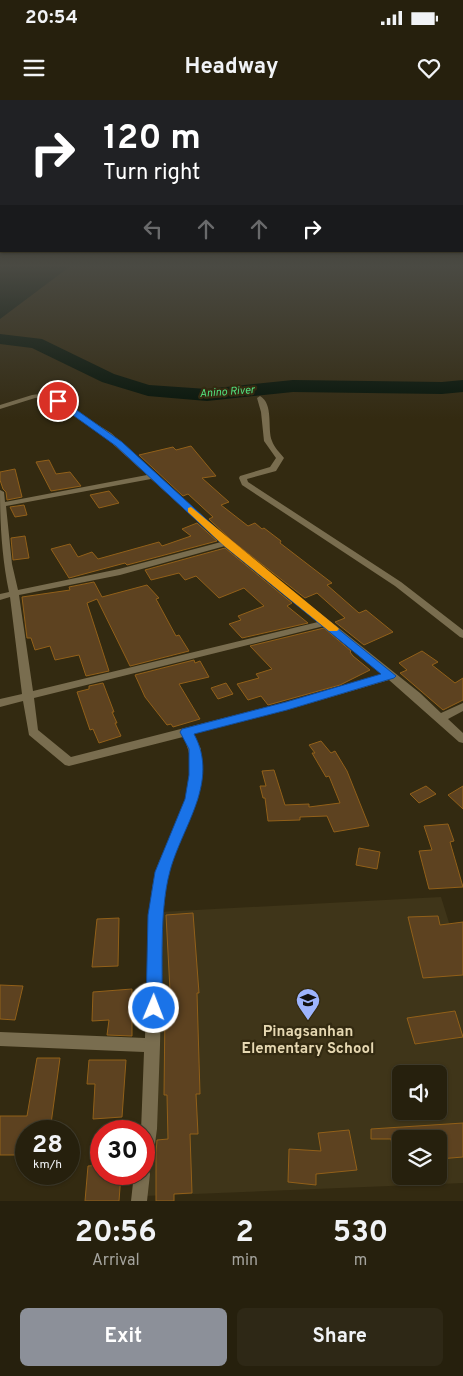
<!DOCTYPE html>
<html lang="en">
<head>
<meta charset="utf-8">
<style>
  body { margin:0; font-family:Overpass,sans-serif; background:#2e2816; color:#f1f3f6; height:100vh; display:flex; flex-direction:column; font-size:19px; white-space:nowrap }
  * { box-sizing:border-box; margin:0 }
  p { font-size:16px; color:#a4a39d }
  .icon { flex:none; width:28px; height:28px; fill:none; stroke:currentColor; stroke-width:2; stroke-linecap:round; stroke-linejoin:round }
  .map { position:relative; height:1101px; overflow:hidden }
  .panel { display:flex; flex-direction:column; background:#26200d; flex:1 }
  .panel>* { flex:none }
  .banner { position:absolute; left:0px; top:0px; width:464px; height:152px; box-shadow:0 1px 4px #0004,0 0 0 1px #423e2e; background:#202124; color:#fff; overflow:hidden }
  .buttons { position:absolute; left:392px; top:965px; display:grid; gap:10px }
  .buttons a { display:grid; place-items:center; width:55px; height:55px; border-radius:8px; background:#26200d; box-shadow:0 1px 4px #0004,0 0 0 1px #423e2e; font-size:25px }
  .speed { position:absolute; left:15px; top:1020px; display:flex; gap:10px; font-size:25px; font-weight:700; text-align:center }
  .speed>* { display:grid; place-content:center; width:65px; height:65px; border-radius:50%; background:#26200d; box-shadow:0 1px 4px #0004,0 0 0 1px #423e2e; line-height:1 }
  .speed small { font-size:12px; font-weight:400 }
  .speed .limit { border:8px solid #d22; background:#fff; color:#111 }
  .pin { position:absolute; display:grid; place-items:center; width:42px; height:42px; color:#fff; margin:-21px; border:2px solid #fff; border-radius:50%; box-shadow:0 1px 5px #0007 }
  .me { position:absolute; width:55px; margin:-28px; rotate:1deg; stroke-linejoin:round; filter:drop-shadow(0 0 4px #0008) }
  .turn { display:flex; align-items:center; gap:18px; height:105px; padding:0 20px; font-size:22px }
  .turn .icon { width:65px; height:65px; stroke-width:2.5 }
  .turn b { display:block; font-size:35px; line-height:42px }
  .lanes { display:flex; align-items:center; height:48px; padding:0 20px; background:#0003; justify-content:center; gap:25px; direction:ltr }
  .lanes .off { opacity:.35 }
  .eta { display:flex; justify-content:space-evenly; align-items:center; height:85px; text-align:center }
  .eta b { font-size:30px; font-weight:700; line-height:35px }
  .action { display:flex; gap:10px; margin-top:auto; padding:10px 20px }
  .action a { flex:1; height:58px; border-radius:8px; background:#8c9099; color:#fff; font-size:20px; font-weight:700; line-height:58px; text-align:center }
  .action a+a { background:#2e2816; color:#f1f3f6 }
  .status { display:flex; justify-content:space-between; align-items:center; height:35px; padding:0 25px; background:#26200d; direction:ltr }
  .status svg { height:14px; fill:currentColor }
  header { display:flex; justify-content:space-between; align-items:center; height:65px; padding:0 20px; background:#26200d; font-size:22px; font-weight:700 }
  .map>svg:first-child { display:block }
</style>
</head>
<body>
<div class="status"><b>20:54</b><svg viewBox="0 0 49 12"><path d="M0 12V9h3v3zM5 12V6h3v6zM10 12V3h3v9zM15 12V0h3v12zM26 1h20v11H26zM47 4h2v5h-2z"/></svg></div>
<header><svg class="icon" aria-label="menu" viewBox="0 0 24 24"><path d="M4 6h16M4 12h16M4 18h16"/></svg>Headway<svg class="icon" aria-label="heart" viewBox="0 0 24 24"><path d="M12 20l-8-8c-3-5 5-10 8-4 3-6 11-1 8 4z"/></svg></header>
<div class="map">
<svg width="463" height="1101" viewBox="0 0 463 1101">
  <rect width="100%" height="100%" fill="#332a11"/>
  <path fill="#3f3519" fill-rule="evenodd" d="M441,797l22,71v215l-319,13 15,-284zM401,974h38v37h-38zM401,1039h38v37h-38z"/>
  <polygon fill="#061409" points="0,165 72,165 0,219"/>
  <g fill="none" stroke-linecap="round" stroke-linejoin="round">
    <polygon fill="#061409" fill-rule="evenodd" points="0,234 42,239 114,274 149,285 207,289 293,280 442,282 463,280 463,292 442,294 293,292 207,301 148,296 102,282 32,248 0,244"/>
  </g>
  <g fill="#5d4220" stroke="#926019">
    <polygon points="191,346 216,376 202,378 229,402 221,405 248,426 255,423 262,429 264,428 281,441 280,443 332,483 327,485 359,513 366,510 393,532 364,545 335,522 345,518 317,493 305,498 231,440 209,419 213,417 188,394 183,396 139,355 173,347 176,350"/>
    <polygon points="49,360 56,374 70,372 81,386 51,391 36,362"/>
    <polygon points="15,369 22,397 7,400 6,392 3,389 0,380 0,372"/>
    <polygon points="109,391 119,403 99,408 90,395"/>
    <polygon points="24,405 27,415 15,417 10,407"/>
    <polygon points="197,423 217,441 127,465 125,463 69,478 51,449 70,444 78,457 92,452 98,459 159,442 162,446 191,436 182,429"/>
    <polygon points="25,436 29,458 13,460 11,438"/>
    <polygon points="225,448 292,503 287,506 308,523 242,538 229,524 241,520 238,516 264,506 244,488 219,498 196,476 185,480 179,473 151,480 145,470"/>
    <polygon points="94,482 102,497 147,485 159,498 156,499 176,536 179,535 189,551 130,566 97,499 87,503 109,571 86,576 79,555 55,560 50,546 35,550 31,538 27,538 22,497 70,490 69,487"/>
    <polygon points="324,528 351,551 350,552 353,556 370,570 340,585 268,605 261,596 248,600 237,584 259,578 256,574 272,569 250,546"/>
    <polygon points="422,551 438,562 432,565 455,583 463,578 463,600 443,610 400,573 407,570 399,563"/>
    <polygon points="194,560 195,563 200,561 209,577 179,584 200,619 173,627 171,624 167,625 145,597 135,575"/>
    <polygon points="103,583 114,612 112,612 117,623 115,623 121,636 99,643 93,629 90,630 77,592 89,589 89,586"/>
    <polygon points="226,583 233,594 218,599 211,588"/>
    <polygon points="321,641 331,653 335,651 347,671 369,726 334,732 327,716 300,717 300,720 268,721 265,698 263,698 260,686 266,686 262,671 274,670 285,705 309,704 309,707 340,703 329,676 326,677 312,653 315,653 309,645"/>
    <polygon points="426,686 436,694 419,703 410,694"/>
    <polygon points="463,686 463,709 448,695"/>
    <polygon points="448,724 454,741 450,742 463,787 429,789 419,751 432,750 424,726"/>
    <polygon points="359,748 380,752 377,769 356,765"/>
    <polygon points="193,813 199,893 197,893 200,994 196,994 198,1034 190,1034 192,1093 174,1094 174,1101 156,1101 156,1053 157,1040 168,1039 167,995 164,995 165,910 171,909 166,815"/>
    <polygon points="438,816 440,825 463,822 463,875 423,878 408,817"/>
    <polygon points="119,818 118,866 92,867 97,819"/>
    <polygon points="0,885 23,886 15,920 0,919"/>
    <polygon points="132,889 132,936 107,935 109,920 92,921 93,892"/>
    <polygon points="455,911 463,937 415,944 407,918"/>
    <polygon points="37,958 60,958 50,1031 26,1031 23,1055 0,1055 0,1016 27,1016"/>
    <polygon points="89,960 126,960 122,1017 93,1019 95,984 87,984"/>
    <polygon points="463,1023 463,1057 439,1059 439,1039 401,1039 401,1063 395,1063 391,1039 371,1039 371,1029"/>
    <polygon points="349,1030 357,1070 316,1074 316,1085 288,1082 289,1049 321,1051 318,1033"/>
    <polygon points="101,1065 101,1074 121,1074 119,1101 85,1101 88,1066"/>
  </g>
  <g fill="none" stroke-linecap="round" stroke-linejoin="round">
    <g fill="#796d4f" fill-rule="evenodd">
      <path d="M47,293l64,40 119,108 190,152 21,20 22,-10v8l-15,8 15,14v10l-4,-1 -70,-62 -102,30 -94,24 8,15v26l-3,24 -30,73 -5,43 -3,130 -3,84 -5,36 -3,6 1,3 -3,27h-16l3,-27h10v-43h-3l3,-79 -144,-6v-14l145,6c1,-32 2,-64 3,-96 1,-21 2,-52 8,-72 15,-41 50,-90 27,-133l-114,29 -4,-1 -36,-30 -6,-34 -23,6v-8l22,-5 -12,-97 -10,3v-6l9,-2c-7,-34 -9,-67 -9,-102l4,2 1,10 142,-27 -42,-38 -59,-40 -11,1 -35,11v-4l32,-10zM151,379l70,63 -102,27 -101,21 -6,-26 -6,-58zM225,446l93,76 -285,69 -14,-96 101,-20zM324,526l59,49 -97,27 -215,55 -33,-27 -4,-32z"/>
      <path d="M260,296c14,8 7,33 12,45 2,6 8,12 12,17l-8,13 -29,8 1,3 153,100 62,48v8l-3,-1 -65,-51 -153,-101 -3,-7 1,-2 30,-9 6,-9 -12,-17 -3,-29 -4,-14z"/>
    </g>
  </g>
  <linearGradient id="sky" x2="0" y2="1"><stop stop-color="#1c1709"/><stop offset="0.52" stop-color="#4a4a43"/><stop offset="1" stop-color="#4a4a43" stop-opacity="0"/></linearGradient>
  <rect width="463" height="319" fill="url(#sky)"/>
  <path fill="#1a73e8" stroke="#114b97" d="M56,299h5l61,43 108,99 166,135 -2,2 -107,32 -93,24c26,48 -12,92 -24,137 -11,40 -7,95 -8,137l-2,5 -6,2 -6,-2 -2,-5 2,-93 7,-43 30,-73 4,-24v-26l-9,-17 2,-3 104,-27 95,-28 -158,-129 -107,-99 -60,-43z"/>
  <polygon fill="#f59e0b" points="191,407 337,527 339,529 337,531 329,531 223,445 188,412 188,408"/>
  <defs>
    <g id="school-pin" transform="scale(1.25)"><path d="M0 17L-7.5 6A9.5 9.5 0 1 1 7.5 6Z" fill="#9db4fd" stroke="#332a11"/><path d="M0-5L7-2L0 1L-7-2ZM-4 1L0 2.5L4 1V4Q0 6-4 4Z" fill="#111"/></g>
  </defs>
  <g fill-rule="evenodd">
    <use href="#school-pin" x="308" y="900"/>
  </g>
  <g text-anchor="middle" stroke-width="4.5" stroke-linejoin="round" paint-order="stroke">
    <g font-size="11" font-style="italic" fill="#51e17f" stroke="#332a11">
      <text transform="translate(227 291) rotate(-4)" y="4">Anino River</text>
    </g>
    <g font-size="15" font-weight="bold" fill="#e6d8b2" stroke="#332a11">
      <text x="308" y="936">Pinagsanhan<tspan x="308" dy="17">Elementary School</tspan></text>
    </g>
  </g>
</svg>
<div class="buttons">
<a><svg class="icon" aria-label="sound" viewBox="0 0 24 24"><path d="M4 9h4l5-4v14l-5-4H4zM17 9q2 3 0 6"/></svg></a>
<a><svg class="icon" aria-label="layers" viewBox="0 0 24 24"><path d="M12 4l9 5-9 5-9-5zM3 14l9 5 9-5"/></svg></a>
</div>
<div class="speed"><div>28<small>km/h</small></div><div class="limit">30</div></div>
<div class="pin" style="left:58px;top:301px;background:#d93025"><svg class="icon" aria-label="arrive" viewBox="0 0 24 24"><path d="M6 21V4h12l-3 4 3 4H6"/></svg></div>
<svg class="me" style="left:154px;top:908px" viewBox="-20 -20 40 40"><circle r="17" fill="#1a73e8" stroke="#fff" stroke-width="3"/><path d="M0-11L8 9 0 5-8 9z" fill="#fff"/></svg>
<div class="banner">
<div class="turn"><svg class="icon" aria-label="right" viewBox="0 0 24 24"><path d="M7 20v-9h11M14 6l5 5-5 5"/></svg><div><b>120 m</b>Turn right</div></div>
<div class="lanes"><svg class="icon off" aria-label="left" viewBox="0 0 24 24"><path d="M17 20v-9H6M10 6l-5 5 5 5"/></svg><svg class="icon off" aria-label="ahead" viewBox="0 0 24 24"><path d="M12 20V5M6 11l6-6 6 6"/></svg><svg class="icon off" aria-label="ahead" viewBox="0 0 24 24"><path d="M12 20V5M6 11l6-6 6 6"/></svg><svg class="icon" aria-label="right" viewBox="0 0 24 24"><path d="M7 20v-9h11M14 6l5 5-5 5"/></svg></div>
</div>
</div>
<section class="panel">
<div class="eta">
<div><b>20:56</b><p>Arrival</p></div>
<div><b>2</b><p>min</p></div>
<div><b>530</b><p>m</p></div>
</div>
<div class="action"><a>Exit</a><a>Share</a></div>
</section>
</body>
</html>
